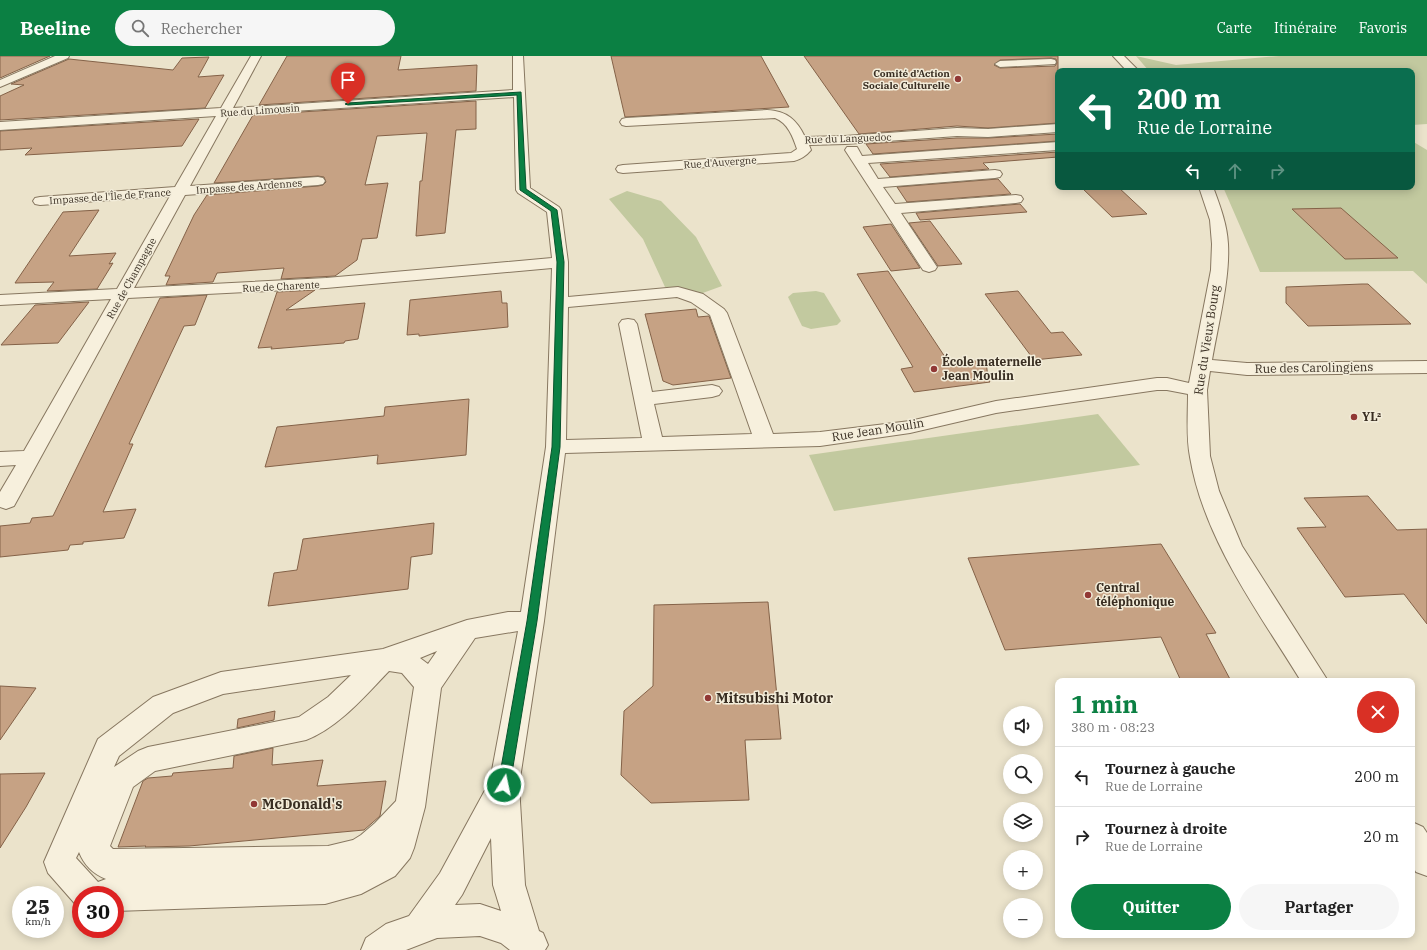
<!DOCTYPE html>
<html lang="fr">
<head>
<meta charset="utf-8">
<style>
  body { margin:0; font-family:"IBM Plex Serif",serif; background:#f6f6f6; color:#222; height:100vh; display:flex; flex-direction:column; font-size:15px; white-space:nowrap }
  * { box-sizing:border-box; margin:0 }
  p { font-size:13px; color:#767676 }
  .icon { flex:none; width:22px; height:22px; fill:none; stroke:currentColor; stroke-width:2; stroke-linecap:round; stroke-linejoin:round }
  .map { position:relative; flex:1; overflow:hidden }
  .side { position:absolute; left:1055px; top:622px; width:360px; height:260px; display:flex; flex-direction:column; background:#fff; border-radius:8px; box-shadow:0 2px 10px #0003 }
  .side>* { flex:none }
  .guide { position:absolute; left:1055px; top:12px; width:360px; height:122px; border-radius:8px; box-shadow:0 2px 10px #0003; background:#0b6e4f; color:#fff; overflow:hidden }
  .controls { position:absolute; left:1003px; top:650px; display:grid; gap:8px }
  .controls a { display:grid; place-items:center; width:40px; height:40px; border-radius:50%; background:#fff; box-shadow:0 2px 10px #0003; font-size:20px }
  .speed { position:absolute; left:12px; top:830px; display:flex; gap:8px; font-size:20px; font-weight:700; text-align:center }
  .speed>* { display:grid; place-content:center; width:52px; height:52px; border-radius:50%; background:#fff; box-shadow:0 2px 10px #0003; line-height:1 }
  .speed small { font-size:10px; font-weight:400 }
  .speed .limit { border:6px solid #d22; background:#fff; color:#111 }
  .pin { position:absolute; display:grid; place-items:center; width:34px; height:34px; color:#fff; margin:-41px -17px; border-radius:50% 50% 50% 0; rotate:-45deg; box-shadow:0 0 4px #0007 }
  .pin .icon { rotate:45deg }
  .me { position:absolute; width:44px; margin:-22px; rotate:10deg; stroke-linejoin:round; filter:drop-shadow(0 0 3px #0008) }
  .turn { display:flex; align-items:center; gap:14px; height:84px; padding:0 16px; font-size:18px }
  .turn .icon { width:52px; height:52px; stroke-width:2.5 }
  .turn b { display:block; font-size:28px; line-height:34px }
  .lanes { display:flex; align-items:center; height:38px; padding:0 16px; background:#0003; justify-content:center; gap:20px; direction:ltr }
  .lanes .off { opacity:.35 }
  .round { display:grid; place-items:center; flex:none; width:42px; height:42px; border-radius:21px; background:#f6f6f6 }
  .overview { display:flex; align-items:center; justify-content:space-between; height:68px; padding:0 16px }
  h1 { font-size:24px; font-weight:700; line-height:30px; color:#0b8043 }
  .primary-button { display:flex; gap:8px; margin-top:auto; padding:8px 16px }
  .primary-button a { flex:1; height:46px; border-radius:24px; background:#0b8043; color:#fff; font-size:16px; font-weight:700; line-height:46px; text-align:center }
  .primary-button a+a { background:#f6f6f6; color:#222 }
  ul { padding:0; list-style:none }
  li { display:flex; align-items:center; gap:12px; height:60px; padding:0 16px; border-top:1px solid #e0e0e0 }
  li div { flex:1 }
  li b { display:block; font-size:15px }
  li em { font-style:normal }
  header { display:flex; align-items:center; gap:24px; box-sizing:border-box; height:56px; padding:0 20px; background:#0b8043; color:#fff }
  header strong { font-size:19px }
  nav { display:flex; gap:22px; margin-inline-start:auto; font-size:14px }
  .search { width:280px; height:36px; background:#f6f6f6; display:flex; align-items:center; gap:10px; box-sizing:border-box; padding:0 14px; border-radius:22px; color:#767676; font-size:15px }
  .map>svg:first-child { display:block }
</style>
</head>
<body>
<header>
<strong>Beeline</strong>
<div class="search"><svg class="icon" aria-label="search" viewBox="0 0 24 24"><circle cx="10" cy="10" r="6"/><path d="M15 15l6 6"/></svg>Rechercher</div>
<nav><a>Carte</a><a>Itinéraire</a><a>Favoris</a></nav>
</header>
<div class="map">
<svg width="1427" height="894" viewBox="0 0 1427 894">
  <rect width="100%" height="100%" fill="#ebe3cb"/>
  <g fill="#c2c99f">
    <polygon points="1136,0 1176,9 1279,0 1427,0 1427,68 1412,69 1412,15 1149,15"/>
    <polygon points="1412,85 1427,94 1427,228 1413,215 1260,216 1223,131 1412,131"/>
    <polygon points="627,135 661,145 696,181 722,230 700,238 665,231 643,183 609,143"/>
    <polygon points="816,235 824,237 841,265 837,269 811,273 802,270 788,241 793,237"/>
    <polygon points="1098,358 1140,409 834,455 809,399"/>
  </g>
  <g fill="#c6a284" stroke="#846248" fill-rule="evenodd">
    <polygon points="0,0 50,0 0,22"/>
    <polygon points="287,0 401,0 398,14 477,9 476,35 259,49"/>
    <polygon points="611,0 761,0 789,51 625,61"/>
    <path d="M804,0h254v67l-70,5 -31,-2 -98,8zM1051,2l5,1 1,4 -2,3 -55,2 -6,-3 6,-5z"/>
    <polygon points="209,1 198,21 224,19 205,52 0,64 0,40 24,29 11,28 69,3 173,14 182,2"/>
    <polygon points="476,45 476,73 456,74 445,177 416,180 420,125 422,125 427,77 377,80 365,129 388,127 377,182 362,183 357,204 335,220 281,223 284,212 217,217 213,226 166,229 170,220 165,220 194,159 207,139 318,130 323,129 326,126 324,121 318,120 214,127 253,59"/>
    <polygon points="199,63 182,90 25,99 32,92 0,94 0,75"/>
    <polygon points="1058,78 1058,85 873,98 866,88 957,82 988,82"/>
    <polygon points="1058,96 1058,101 983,107 989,113 890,121 880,108"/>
    <polygon points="998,123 1011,138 907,146 897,131"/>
    <polygon points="1081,131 1118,131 1147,158 1112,161"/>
    <polygon points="1020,148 1027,156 920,164 916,157"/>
    <polygon points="1341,152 1398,202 1345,203 1292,153"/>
    <polygon points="99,154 69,200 116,197 109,208 113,207 97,233 47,235 54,226 15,227 63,156"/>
    <polygon points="930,165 962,208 938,210 909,167"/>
    <polygon points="891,168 920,212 891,215 863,171"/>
    <polygon points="888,215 949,307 986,304 988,323 990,326 914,336 901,313 913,311 857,218"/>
    <polygon points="1362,228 1368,228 1411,268 1308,270 1286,247 1286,231"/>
    <polygon points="315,234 286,254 365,247 358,283 345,285 344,287 271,293 272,291 258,292 277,236"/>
    <polygon points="501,235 502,247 507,247 508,271 419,280 419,278 407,279 410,244"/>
    <polygon points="1018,235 1051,277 1063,276 1082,299 1034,304 985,238"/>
    <polygon points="207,239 195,269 184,270 129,388 133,388 103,456 136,453 124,482 83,486 83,488 70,489 68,494 0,501 0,470 30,467 32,462 53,460 160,242"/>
    <polygon points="89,246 58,287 1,289 35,249"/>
    <polygon points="696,253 698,261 709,260 731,322 673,329 663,325 645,258"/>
    <polygon points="469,343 466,399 377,408 378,399 265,411 277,371 384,360 385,351"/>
    <polygon points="1368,440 1397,474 1427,473 1427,568 1404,538 1345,541 1297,472 1326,471 1304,442"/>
    <polygon points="434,467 432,498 411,501 408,533 268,550 274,517 297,514 303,483"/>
    <polygon points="1161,488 1216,577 1206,578 1231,625 1181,625 1161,581 1005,594 968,502"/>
    <polygon points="768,546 781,683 745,684 749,744 651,747 621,719 624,655 653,630 654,549"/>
    <polygon points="0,630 36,632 0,684"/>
    <polygon points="275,655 274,664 237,672 238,663"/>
    <polygon points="273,692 272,709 323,704 317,730 386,725 380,760 364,774 189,790 145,791 146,790 118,791 143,725 148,722 172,720 173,717 233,712 234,700"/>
    <polygon points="45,717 26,751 0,792 0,718"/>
  </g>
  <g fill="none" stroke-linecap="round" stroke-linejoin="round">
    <g stroke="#877760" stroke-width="2">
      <g id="minor">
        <polygon points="55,0 69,0 68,2 0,31 0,24"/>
        <path d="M251,0h10l-28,52 280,-18v-34h10l7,132 29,19 2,3 7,52v35l110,-10 25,7 21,15 3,4 46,121 47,-2 90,-11 86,-20 161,-23h10l22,5 22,-113 1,-26 -2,-24 -11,-33h14c7,19 14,37 15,57 2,35 -10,81 -16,116l35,3 180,-2v12l-180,2 -37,-4 -3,19 3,66 9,35 23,55 86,135h-27c-43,-70 -97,-141 -111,-224 -4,-20 -2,-42 -2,-63l-21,-4h-10l-161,23 -86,20 -90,13 -255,7 -21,168 -25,164 6,100 14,46 4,2 5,12 -3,5h-35l-9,-7 -21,-7 -43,2 -31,12h-45l5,-12 20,-14 23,-8 31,-43 50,-92 28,-150 -43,7 -34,50 -16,119 -11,41 -4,10 -15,18 -34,18 -36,10 -210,7v-16h-34v13l-4,-2 -29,-33 -4,-11 54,-123 55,-42 68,-25 162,-23 84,-29 41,-8h13l25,-165 6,-179 -226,20 -198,10 -114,208 -8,3 -6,-2v-15l16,-27 -16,1v-14l24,-1 87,-152 -111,6v-10l117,-6 53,-93 -130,9 -5,-1 -2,-3 2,-3 5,-1 135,-10 41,-71 -216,14v-8l221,-14zM514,41l2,93 2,3 29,19 5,46 -226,20 -192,10 51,-93 133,-10 5,-1 2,-3 -2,-3 -5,-1 -128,9 39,-71zM677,241l14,5 19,13 42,119 -90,3 -8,-33 58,-7 7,-2 3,-4 -3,-4 -7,-2 -60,7 -15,-68 -3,-4 -6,-1 -6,1 -3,4 23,114 -76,2 2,-133zM437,595l-9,13 -8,-6zM389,615l13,2 12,14 -18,114 -21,22 -14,12 -8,5 -25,6 -215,3 -3,-3 23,-59 22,-16 151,-31c32,-12 60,-45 83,-69zM351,619l-23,22 -29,20 -151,30 -10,4 -24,16 5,-11 54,-43 50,-19zM491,782l2,47 8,26 -21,-7 -25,1 7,-10zM79,796c5,13 14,22 27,27l-8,3 -22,-24z"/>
        <polygon points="1113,0 1124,0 1139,15 1127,15"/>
        <polygon points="1051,3 1055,4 1056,6 1055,8 1000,11 995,8 1000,5"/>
        <path d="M767,54c20,1 30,10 38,27l40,-1 112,-8 31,1 70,-5v8l-70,5 -31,-1 -112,8 -36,1 2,5c-5,6 -10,9 -17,11l-171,12 -5,-1 -2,-3 2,-3 5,-1 168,-12 6,-4c-4,-12 -9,-26 -22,-31l-149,8 -4,-1 -2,-3 2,-3 4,-1z"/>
        <polygon points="1058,86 1058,94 868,107 878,123 995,114 1000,115 1002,118 1000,121 995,122 883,131 895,148 1016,139 1021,140 1023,143 1021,146 1016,147 901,157 937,211 935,214 929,216 923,214 921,211 845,94 847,91 857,91 862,100"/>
        <polygon points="1412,766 1423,771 1427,777 1427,820 1416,816 1412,809"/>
      </g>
    </g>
    <use href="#minor" fill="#f7f0dd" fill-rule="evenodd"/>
  </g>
  <polygon fill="#0b8043" stroke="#07532c" points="521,36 526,133 557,154 564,206 560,391 537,565 510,729 508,733 504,734 499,733 498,729 527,565 552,391 557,206 551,155 520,134 517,39 348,49 345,48 348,47"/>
  <g fill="#913835" stroke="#f3edda" stroke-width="1.5">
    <circle cx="958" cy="23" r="4"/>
    <circle cx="934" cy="313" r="4"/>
    <circle cx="1354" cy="361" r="4"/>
    <circle cx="1088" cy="539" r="4"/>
    <circle cx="708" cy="642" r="4"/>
    <circle cx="254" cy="748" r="4"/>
  </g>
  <g text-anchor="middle" stroke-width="3" stroke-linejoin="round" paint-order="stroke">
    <g font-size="10" font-weight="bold" fill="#392e22" stroke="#f3edda" text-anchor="end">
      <text x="950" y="21">Comité d’Action<tspan x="950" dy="12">Sociale Culturelle</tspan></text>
    </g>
    <g font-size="10" fill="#392e22" stroke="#f3edda">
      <text transform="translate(260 54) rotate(-4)" y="4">Rue du Limousin</text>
      <text transform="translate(848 82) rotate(-2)" y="4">Rue du Languedoc</text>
      <text transform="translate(720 106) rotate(-4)" y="4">Rue d'Auvergne</text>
      <text transform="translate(249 130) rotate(-4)" y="4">Impasse des Ardennes</text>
      <text transform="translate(110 140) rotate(-4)" y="4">Impasse de l'Île de France</text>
      <text transform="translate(131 222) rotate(-61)" y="4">Rue de Champagne</text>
      <text transform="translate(281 230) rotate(-3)" y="4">Rue de Charente</text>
    </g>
    <g font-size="12" fill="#392e22" stroke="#f3edda">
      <text transform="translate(1207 284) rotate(-81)" y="4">Rue du Vieux Bourg</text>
      <text transform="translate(1314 312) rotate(-1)" y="4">Rue des Carolingiens</text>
      <text transform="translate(878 374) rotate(-9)" y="4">Rue Jean Moulin</text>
    </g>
    <g font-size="12" font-weight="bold" fill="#392e22" stroke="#f3edda" text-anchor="start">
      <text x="942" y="310">École maternelle<tspan x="942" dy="14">Jean Moulin</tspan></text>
      <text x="1362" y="365">YL²</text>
      <text x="1096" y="536">Central<tspan x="1096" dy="14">téléphonique</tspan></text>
    </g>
    <g font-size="14" font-weight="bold" fill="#392e22" stroke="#f3edda" text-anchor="start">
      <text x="716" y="647">Mitsubishi Motor</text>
      <text x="262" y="753">McDonald's</text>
    </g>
  </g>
</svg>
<div class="controls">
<a><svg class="icon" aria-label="sound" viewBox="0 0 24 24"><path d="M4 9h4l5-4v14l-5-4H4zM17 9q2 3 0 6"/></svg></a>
<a><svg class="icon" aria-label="search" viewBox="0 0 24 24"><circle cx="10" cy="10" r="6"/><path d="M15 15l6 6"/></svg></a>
<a><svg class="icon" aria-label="layers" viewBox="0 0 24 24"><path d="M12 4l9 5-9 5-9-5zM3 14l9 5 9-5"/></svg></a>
<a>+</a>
<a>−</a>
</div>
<div class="speed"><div>25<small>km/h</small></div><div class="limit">30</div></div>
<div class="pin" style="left:348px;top:48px;background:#d93025"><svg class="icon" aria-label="arrive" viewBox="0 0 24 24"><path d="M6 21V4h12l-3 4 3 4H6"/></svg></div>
<svg class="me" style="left:504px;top:729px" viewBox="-20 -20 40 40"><circle r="17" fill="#0b8043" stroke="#fff" stroke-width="3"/><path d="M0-11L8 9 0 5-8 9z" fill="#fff"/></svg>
<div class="guide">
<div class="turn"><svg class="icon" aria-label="left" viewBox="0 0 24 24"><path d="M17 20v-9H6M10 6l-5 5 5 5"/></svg><div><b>200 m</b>Rue de Lorraine</div></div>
<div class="lanes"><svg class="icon" aria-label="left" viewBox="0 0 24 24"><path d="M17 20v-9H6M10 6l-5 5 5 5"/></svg><svg class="icon off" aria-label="ahead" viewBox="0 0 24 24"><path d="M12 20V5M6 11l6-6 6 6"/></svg><svg class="icon off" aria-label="right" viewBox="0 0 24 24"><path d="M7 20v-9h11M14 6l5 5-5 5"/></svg></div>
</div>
<section class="side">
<div class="overview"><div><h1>1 min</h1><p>380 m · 08:23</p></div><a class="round" style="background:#d93025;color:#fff"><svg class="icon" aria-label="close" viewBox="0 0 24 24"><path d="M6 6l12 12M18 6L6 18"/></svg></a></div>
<ul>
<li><svg class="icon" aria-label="left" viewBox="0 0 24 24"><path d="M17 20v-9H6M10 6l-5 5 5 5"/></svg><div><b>Tournez à gauche</b><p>Rue de Lorraine</p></div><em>200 m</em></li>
<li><svg class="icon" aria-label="right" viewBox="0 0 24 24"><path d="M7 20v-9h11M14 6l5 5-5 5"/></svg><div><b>Tournez à droite</b><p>Rue de Lorraine</p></div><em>20 m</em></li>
</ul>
<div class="primary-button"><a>Quitter</a><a>Partager</a></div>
</section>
</div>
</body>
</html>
